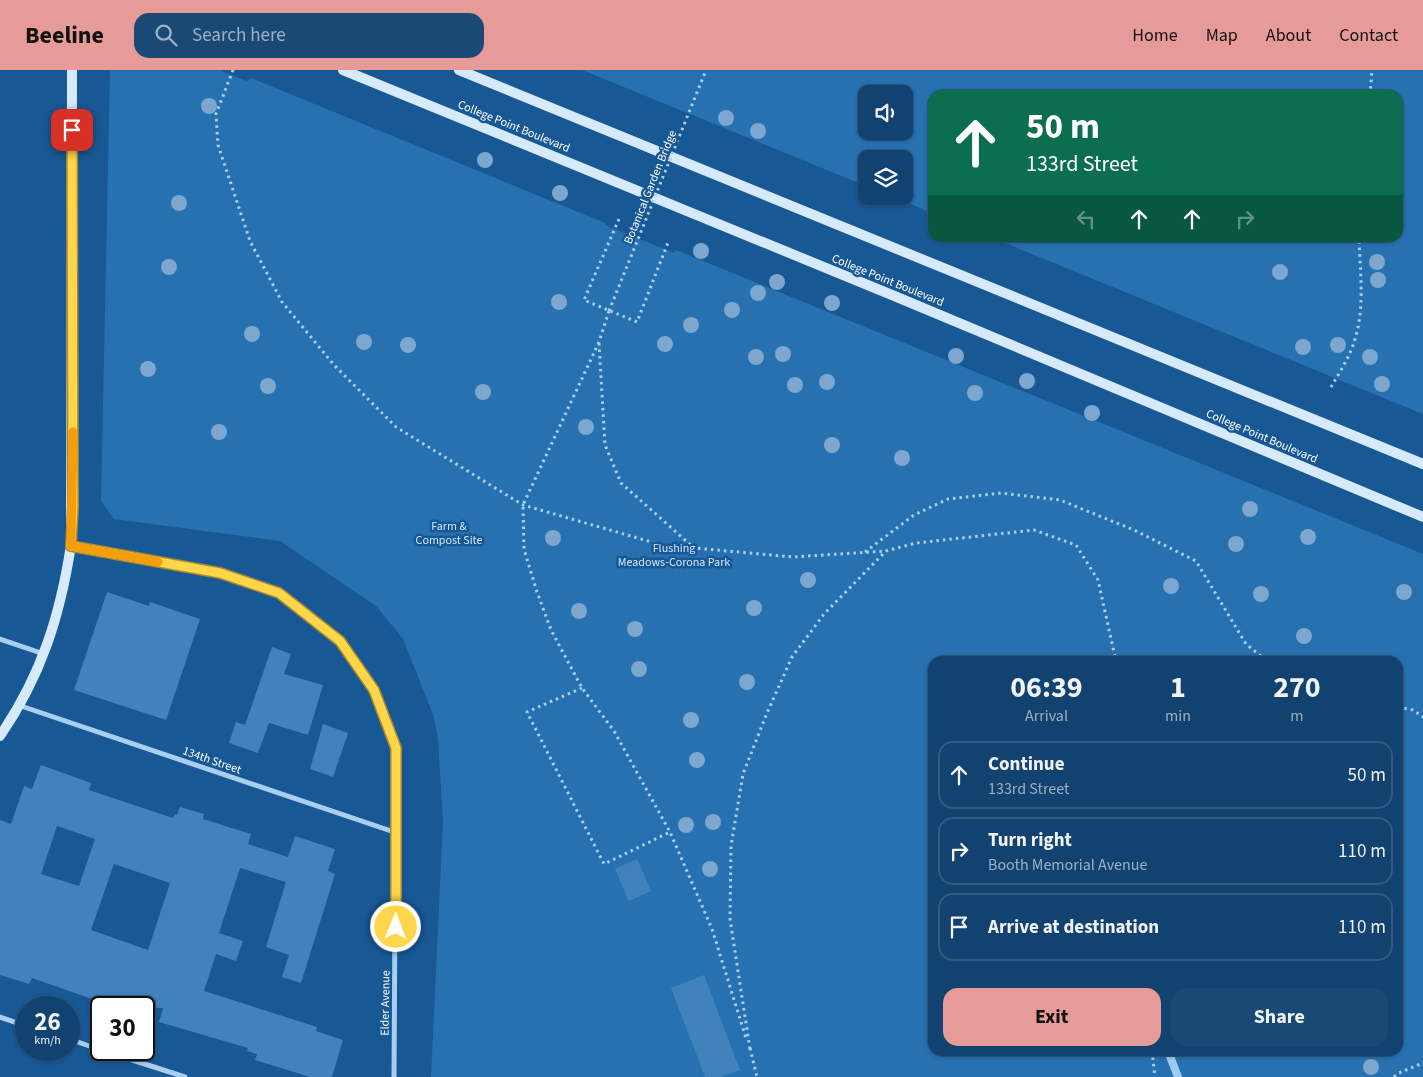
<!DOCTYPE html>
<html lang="en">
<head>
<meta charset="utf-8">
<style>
  body { margin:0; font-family:"Source Sans 3",sans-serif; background:#1b4975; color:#f1f3f6; height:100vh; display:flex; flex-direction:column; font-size:19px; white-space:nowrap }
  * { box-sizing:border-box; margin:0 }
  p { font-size:16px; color:#9cb0c3 }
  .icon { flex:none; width:28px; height:28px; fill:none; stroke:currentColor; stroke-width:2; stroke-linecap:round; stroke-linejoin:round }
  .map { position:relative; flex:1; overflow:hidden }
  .details { position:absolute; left:928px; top:586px; width:475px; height:400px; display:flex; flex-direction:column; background:#124270; border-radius:15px; box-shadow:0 1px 4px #0004,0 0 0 1px #315b83 }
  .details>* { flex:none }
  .banner { position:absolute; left:928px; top:20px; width:475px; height:152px; border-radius:15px; box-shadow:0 1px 4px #0004,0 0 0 1px #315b83; background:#0b6e4f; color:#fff; overflow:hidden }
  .buttons { position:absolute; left:858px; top:15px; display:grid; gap:10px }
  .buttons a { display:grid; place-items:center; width:55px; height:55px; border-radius:10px; background:#124270; box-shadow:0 1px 4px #0004,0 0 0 1px #315b83; font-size:25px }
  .speed { position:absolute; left:15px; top:926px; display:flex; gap:10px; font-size:25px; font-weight:700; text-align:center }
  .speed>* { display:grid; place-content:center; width:65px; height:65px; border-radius:50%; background:#124270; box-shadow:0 1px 4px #0004,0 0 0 1px #315b83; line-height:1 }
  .speed small { font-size:12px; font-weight:400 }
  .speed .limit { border:2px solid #111; border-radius:8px; background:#fff; color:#111 }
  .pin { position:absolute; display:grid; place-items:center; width:42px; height:42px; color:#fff; margin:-21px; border-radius:10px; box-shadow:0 2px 8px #0006 }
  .me { position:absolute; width:55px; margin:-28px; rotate:1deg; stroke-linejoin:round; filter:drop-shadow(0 0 4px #0008) }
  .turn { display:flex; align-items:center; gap:18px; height:105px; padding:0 15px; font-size:22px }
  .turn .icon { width:65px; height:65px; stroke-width:2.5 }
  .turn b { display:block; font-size:35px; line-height:42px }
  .lanes { display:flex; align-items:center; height:48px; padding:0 15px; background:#0003; justify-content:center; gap:25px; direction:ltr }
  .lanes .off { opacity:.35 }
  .eta { display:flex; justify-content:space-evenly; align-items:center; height:85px; text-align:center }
  .eta b { font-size:30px; font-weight:700; line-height:35px }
  .primary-button { display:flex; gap:10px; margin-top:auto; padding:10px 15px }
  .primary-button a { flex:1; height:58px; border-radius:15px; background:#e69b98; color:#111; font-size:20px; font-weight:700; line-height:58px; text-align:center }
  .primary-button a+a { background:#1b4975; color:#f1f3f6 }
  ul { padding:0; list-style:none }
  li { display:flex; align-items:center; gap:15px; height:68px; margin:0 10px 8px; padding:0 5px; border:2px solid #315b83; border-radius:15px }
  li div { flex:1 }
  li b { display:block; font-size:19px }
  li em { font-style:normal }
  header { display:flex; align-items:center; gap:30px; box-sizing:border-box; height:70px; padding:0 25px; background:#e69b98; color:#111 }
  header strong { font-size:24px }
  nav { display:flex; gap:28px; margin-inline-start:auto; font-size:18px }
  .search { width:350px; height:45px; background:#1b4975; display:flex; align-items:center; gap:12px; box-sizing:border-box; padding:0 18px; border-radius:15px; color:#9cb0c3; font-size:19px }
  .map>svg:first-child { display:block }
</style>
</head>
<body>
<header>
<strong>Beeline</strong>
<div class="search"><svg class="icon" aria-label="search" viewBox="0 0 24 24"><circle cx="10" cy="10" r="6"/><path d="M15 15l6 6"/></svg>Search here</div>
<nav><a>Home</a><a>Map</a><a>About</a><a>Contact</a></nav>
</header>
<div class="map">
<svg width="1423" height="1007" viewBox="0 0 1423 1007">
  <rect width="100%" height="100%" fill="#185895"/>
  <g fill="#2771b1" fill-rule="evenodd">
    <path d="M110,0h109l28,11 4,-3 354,145v2l69,28 2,-3 747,304v523h-992l12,-255 -5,-83 -4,-22 -31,-78 -27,-33 -96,-65 -166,-22 -13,-18zM932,591h466v390h-466z"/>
    <path d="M582,0h841v344l-430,-176h405v-143h-466v118l-41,-17h13v-37h-38v27zM866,24h38v37h-38z"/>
  </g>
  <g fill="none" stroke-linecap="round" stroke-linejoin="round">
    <polyline stroke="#9ccbf3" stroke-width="8" points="1168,981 1178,1007"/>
  </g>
  <g fill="#4082bc" fill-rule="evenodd">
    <polygon points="107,522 149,536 150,532 200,549 166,650 74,620"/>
    <polygon points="272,577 291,584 284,604 323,615 308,665 269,653 258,683 229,673 236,652 245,655"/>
    <polygon points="323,654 348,663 333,707 310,699"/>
    <path d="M41,695l50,18 -2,7 84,28 2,-4 2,1 3,-8 24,7 -1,5 48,15 -3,10 40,13 7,-21 40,13 -7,22 7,3 -34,109 -19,-6 7,-22 -23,-8 20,-65 -46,-14 -21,65 24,8 -7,20 -20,-7 -12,37 113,36 -1,4 27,9 -11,37h-22l-55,-17 2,-6 -10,-3 1,-3 -89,-26 4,-14h-45l-86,-30 -3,6 -29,-9v-155l11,4 13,-38 8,3zM57,756l38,13 -16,47 -38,-12zM114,794l56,19 -22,67 -57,-20z"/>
    <polygon points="637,789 651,821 629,831 615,799"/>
    <polygon points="704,905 740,1000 721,1007 705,1007 671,918"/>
  </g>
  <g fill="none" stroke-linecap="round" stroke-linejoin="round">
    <g stroke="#a9cff0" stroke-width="3" stroke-dasharray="2.5 4" stroke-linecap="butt">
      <polyline points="233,0 216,44 218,75 250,171 282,232 334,295 396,357 523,435 662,475 793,487 886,481"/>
      <polyline points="1370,25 1372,0"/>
      <polyline points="619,149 584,230 637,252 669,170"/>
      <polyline points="609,241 599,272 523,435 524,479 537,522 551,560 582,618 614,661 670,762 712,859 746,968"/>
      <polyline points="599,273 605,375 621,413 694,478"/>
      <path d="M1331,317c9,-15 19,-31 24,-48 10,-31 5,-70 4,-101"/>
      <polyline points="865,482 914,445 948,429 1001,423 1060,430 1134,460 1196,491 1246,574 1267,591"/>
      <polyline points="582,618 527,642 604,794 670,762"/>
      <polyline points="1398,637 1413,640 1423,647"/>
      <polyline points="750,978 757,1007"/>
      <polyline points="750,979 730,849 731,776 743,704 767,643 792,587 824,544 886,481 916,473 1034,460 1076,475 1098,510 1116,591"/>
      <polyline points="1152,981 1155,1007"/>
      <polyline points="1153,985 1166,981"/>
      <polyline points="1394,1007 1399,1003 1423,993"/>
    </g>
    <g stroke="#a9cff0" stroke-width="5">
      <polyline points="71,476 220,503 279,523 339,571 374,620 396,679 394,1007"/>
      <polyline points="0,569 44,584"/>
      <polyline points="21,636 397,763"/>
      <polyline points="0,947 26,956"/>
      <polyline points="69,969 101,980"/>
      <polyline points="101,980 185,1007"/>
    </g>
    <g stroke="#d7eafb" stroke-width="10">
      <polyline points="343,0 892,225 1423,447"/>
      <polyline points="459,0 1423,394"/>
      <path d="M0,666c41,-60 60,-119 71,-191l1,-475"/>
    </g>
    <polyline stroke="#a9cff0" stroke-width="3" stroke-dasharray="2.5 4" stroke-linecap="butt" points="609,241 706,0"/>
  </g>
  <g fill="#7da7ce">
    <circle cx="209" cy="36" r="8"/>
    <circle cx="726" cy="48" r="8"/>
    <circle cx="758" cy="61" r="8"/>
    <circle cx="485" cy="90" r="8"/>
    <circle cx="560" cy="123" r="8"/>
    <circle cx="179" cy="133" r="8"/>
    <circle cx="701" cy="181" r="8"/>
    <circle cx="1377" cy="192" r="8"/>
    <circle cx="169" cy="197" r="8"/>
    <circle cx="1280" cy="202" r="8"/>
    <circle cx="1378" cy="210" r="8"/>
    <circle cx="777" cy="212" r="8"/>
    <circle cx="758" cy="223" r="8"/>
    <circle cx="559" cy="232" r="8"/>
    <circle cx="832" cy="233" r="8"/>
    <circle cx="732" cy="240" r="8"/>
    <circle cx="691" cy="255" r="8"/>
    <circle cx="252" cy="264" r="8"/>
    <circle cx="364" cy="272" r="8"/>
    <circle cx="665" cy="274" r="8"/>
    <circle cx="408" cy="275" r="8"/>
    <circle cx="1338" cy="275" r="8"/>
    <circle cx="1303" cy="277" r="8"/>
    <circle cx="783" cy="284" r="8"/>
    <circle cx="956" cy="286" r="8"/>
    <circle cx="756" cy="287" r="8"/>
    <circle cx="1370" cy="287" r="8"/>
    <circle cx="148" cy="299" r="8"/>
    <circle cx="1027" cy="311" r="8"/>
    <circle cx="827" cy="312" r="8"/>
    <circle cx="1382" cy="314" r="8"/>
    <circle cx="795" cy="315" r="8"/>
    <circle cx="268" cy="316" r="8"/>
    <circle cx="483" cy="322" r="8"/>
    <circle cx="975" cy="323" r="8"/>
    <circle cx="1092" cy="343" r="8"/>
    <circle cx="586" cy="357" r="8"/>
    <circle cx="219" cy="362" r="8"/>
    <circle cx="832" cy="375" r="8"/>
    <circle cx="902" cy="388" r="8"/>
    <circle cx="1250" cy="439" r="8"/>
    <circle cx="1308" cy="467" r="8"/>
    <circle cx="553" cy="468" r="8"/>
    <circle cx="1236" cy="474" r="8"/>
    <circle cx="808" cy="510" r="8"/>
    <circle cx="1171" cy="516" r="8"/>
    <circle cx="1404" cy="522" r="8"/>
    <circle cx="1261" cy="524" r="8"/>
    <circle cx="754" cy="538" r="8"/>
    <circle cx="579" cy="541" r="8"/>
    <circle cx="635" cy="559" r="8"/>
    <circle cx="1304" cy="566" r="8"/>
    <circle cx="639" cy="599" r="8"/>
    <circle cx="747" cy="612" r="8"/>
    <circle cx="691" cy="650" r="8"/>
    <circle cx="697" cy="690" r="8"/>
    <circle cx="713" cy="752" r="8"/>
    <circle cx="686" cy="755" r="8"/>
    <circle cx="710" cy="799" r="8"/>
    <circle cx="1371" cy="997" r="8"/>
  </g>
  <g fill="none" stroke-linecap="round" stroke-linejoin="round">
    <g stroke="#a68a30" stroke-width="12">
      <polyline id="route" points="72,60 73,437 71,476 220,503 279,523 340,571 374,620 396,678 396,857"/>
    </g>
    <use href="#route" stroke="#ffd54a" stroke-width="9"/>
    <polyline stroke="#f59e0b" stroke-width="9" points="73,362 71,476 158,492"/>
  </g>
  <g text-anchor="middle" stroke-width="5" stroke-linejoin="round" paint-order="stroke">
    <g font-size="12" fill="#fff" stroke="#185895">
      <text transform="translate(514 56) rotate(22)" y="4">College Point Boulevard</text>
      <text transform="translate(650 117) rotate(-68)" y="4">Botanical Garden Bridge</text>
      <text transform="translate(888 210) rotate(22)" y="4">College Point Boulevard</text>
      <text transform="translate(1262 366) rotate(23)" y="4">College Point Boulevard</text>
      <text transform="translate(212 690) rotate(19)" y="4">134th Street</text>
      <text transform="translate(385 933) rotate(-89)" y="4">Elder Avenue</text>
    </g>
    <g font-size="12" fill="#d0e7fc" stroke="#185895">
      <text x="449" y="460">Farm &amp;<tspan x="449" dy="14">Compost Site</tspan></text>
      <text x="674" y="482">Flushing<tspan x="674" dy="14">Meadows-Corona Park</tspan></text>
    </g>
  </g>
</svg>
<div class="buttons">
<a><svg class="icon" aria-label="sound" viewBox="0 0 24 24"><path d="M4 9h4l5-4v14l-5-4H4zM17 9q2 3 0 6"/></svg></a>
<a><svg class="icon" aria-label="layers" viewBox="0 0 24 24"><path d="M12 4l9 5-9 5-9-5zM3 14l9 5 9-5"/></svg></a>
</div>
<div class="speed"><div>26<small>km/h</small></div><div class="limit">30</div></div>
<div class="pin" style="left:72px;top:60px;background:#d93025"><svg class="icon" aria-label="arrive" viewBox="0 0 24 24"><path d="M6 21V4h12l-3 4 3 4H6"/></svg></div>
<svg class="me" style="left:396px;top:857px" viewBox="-20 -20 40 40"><circle r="17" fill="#ffd54a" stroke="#fff" stroke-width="3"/><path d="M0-11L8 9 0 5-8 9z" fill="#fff"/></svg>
<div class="banner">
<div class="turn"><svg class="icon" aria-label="ahead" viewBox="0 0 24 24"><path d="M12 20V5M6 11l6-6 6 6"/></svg><div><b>50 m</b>133rd Street</div></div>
<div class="lanes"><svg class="icon off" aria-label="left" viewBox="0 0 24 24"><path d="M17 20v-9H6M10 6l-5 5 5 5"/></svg><svg class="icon" aria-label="ahead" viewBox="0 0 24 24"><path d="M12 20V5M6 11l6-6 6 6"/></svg><svg class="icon" aria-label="ahead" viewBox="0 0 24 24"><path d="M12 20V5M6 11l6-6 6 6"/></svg><svg class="icon off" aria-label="right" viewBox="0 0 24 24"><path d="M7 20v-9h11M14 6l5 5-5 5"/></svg></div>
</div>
<section class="details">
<div class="eta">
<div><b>06:39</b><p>Arrival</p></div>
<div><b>1</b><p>min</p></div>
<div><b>270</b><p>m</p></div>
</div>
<ul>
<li><svg class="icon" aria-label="ahead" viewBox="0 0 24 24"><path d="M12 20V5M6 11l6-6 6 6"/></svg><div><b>Continue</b><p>133rd Street</p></div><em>50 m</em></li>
<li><svg class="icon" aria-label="right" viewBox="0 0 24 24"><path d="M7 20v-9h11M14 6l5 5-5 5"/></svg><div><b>Turn right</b><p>Booth Memorial Avenue</p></div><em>110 m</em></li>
<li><svg class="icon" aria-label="arrive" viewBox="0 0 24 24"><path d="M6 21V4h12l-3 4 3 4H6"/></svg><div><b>Arrive at destination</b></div><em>110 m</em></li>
</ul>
<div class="primary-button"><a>Exit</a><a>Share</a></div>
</section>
</div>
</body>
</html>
